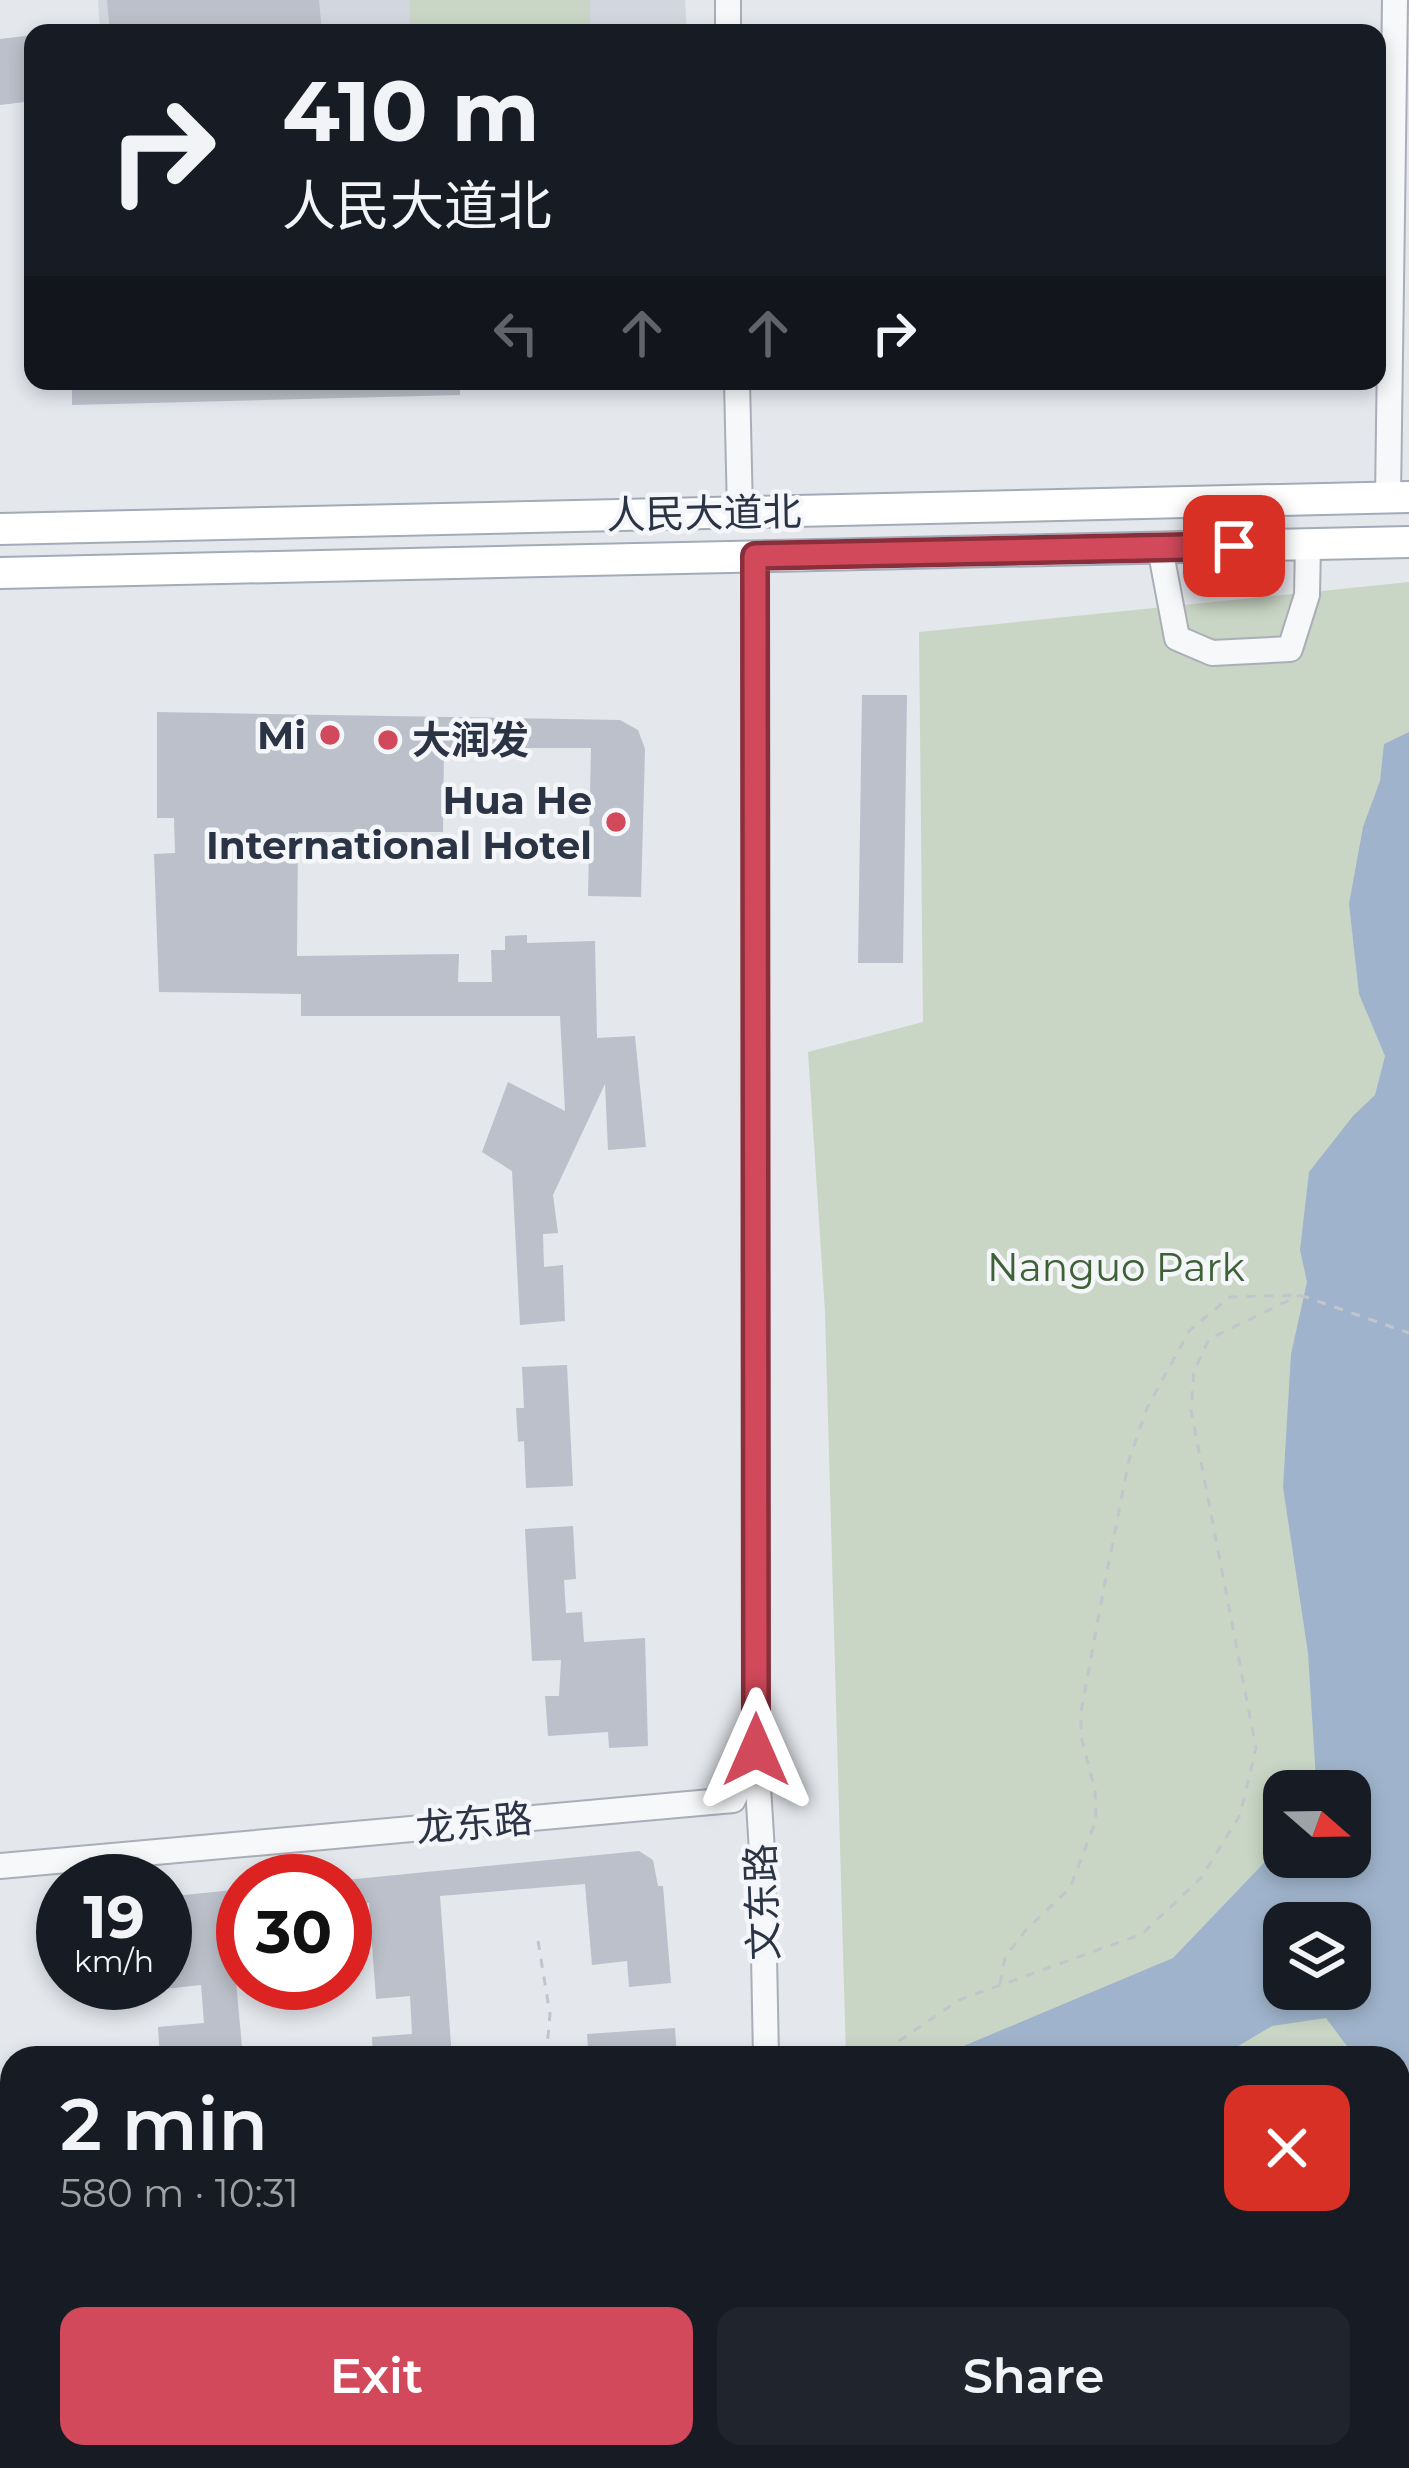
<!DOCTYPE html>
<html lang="en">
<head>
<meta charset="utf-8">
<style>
  body { margin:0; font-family:Montserrat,"Noto Sans SC",sans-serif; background:#20242c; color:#f1f3f6; height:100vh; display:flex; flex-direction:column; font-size:45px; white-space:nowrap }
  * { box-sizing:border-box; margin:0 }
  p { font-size:39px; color:#9ea1a6 }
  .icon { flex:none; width:66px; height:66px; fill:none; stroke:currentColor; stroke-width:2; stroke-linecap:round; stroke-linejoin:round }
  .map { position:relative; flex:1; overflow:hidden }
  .panel { position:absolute; left:0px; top:2046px; width:1410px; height:423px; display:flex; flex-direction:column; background:#171b24; border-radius:36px 36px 0 0; box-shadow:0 6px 18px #0003 }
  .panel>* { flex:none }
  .top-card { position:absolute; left:24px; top:24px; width:1362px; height:366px; border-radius:24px; box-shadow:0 6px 18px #0003; background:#171b24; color:#f1f3f6; overflow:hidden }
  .needle { width:78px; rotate:110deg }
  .buttons { position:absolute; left:1263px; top:1770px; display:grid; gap:24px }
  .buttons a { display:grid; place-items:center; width:108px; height:108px; border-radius:24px; background:#171b24; box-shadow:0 6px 18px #0003; font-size:60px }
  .speed { position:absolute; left:36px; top:1854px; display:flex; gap:24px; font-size:60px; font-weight:700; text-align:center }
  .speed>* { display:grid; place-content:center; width:156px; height:156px; border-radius:50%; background:#171b24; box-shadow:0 6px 18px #0003; line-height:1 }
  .speed small { font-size:30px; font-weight:400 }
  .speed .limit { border:18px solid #d22; background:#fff; color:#111 }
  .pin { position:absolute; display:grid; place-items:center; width:102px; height:102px; color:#fff; margin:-51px; border-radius:24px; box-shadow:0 6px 18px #0006 }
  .me { position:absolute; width:132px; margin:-66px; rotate:0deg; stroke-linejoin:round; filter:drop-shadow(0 0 9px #0008) }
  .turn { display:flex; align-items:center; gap:42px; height:252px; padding:0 60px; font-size:54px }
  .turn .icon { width:156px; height:156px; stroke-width:2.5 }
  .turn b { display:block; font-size:84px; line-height:102px }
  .lanes { display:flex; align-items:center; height:114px; padding:0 60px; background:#0003; justify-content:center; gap:60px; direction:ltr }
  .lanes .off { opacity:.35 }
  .round { display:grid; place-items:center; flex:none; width:126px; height:126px; border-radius:24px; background:#20242c }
  .headline { display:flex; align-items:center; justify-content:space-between; height:204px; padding:0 60px }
  h1 { font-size:72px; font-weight:600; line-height:90px }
  .button { display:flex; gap:24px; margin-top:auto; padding:24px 60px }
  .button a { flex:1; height:138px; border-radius:24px; background:#d1495b; color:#fff; font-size:48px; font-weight:600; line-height:138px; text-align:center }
  .button a+a { background:#20242c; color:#f1f3f6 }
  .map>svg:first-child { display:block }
</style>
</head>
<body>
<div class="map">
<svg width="1409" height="2468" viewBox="0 0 1409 2468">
  <rect width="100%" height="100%" fill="#e4e7ec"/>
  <polygon fill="#d2d6de" points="98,0 685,0 687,33 100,33"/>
  <g fill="#c9d6c5" fill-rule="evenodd">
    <polygon points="410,0 590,0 590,31 410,32"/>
    <path d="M1409,582v1886h-550v-11h539v-399h-552l-21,-746 -17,-260 115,-30 -4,-390zM1284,1791h66v66h-66zM1284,1923h66v66h-66z"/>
  </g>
  <path fill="#9fb4cc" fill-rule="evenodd" d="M1409,732v1622l-11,-62v-234h-42l-30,-40 -54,8 -54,32h-283l238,-100 111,-116v15h66v-66h-39l5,-11 -8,-127 -25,-166 8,-133 16,-72 -7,-32 9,-78 44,-56 22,-21 10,-39 -26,-62 -10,-90 14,-77 17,-46 4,-37zM1284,1923h66v66h-66z"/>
  <g fill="#bbc0ca">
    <polygon points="107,0 319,0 322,33 110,33"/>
    <polygon points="33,35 33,101 0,105 0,39"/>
    <polygon points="72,381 460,381 460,395 72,405"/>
    <polygon points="862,695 907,695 903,963 858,963"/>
    <polygon points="157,712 620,720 638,730 645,749 641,897 588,896 591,748 444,748 443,832 298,832 297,956 459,954 458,982 492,982 491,950 505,950 505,936 527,935 527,943 595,941 597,1038 635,1036 646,1147 608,1150 605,1084 553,1195 558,1233 543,1234 544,1267 563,1265 565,1321 520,1325 512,1171 482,1152 508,1082 565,1111 560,1016 301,1016 301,994 159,992 154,854 175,853 174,818 157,818"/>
    <polygon points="567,1365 573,1486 526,1488 524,1441 518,1442 516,1408 524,1408 522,1367"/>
    <polygon points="573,1526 576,1579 564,1580 566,1613 582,1612 584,1642 645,1638 648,1746 609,1748 608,1732 548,1736 545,1696 559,1696 561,1660 532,1661 525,1529"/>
    <polygon points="639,1851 653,1860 658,1886 663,1886 671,1983 629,1987 627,1961 592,1965 585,1884 440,1896 452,2058 373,2058 372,2037 412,2034 410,1996 376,1999 369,1903 345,1905 345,1880"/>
    <polygon points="243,1889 243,1914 230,1915 243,2058 160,2058 158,2027 204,2023 201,1985 165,1989 165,1897"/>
    <polygon points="675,2028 677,2058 589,2058 587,2034"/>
  </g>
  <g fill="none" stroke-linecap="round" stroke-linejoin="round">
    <g stroke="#a9aeb7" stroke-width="28">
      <g id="minor">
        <polyline points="728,0 728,33"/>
        <polyline points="737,381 740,512"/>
        <polyline points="1388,497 1395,0"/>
        <polyline points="1160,548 1177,638 1212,653 1290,649 1307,595 1308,544"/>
        <polyline points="756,1754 762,1852 766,2058"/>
        <polyline points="0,1866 733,1800 756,1750 755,557"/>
        <polyline points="775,2457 776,2468"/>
      </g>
    </g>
    <g stroke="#a3abb8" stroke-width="34">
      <g id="major">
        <polyline points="0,529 1409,497"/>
        <polyline points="0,573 1409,542"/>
      </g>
    </g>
    <g stroke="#c2c5cb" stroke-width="3" stroke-dasharray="9 9" stroke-linecap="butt">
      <polyline points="538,1941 550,2014 546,2058"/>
      <polyline points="1000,1984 1005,1957 1026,1930 1070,1888 1096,1820 1095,1791 1081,1736 1081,1712 1104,1587 1129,1460 1147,1408 1189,1331 1230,1297 1300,1295 1409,1333"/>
      <polyline points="892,2058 899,2041 959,2000 1142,1934 1201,1878 1240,1815 1256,1748 1191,1410 1194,1371 1209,1339 1300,1295"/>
      <polyline points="1061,2457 1069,2468"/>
    </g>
    <use href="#minor" stroke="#f7f8fa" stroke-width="24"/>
    <use href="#major" stroke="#fff" stroke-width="30"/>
  </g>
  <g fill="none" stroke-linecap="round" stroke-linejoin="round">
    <g stroke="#882f3b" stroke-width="30">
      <polyline id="route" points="756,1750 755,556 1234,546"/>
    </g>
    <use href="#route" stroke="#d1495b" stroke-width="21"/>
  </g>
  <g fill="#d1495b" stroke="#f4f6f9" stroke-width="4.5">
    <circle cx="330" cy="735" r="12"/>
    <circle cx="388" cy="740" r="12"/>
    <circle cx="616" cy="822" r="12"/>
  </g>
  <g text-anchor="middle" stroke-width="9" stroke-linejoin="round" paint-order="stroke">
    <g font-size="39" fill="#2b3445" stroke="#f4f6f9">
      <text transform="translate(704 513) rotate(-1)" y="14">人民大道北</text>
      <text transform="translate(474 1823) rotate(-5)" y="14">龙东路</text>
      <text transform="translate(762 1902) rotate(-92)" y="14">文东路</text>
    </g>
    <g font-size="39" font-weight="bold" fill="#2b3445" stroke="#f4f6f9" text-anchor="end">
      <text x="306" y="749">Mi</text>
      <text x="412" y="754" text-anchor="start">大润发</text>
      <text x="592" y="814">Hua He<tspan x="592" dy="45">International Hotel</tspan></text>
    </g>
    <g font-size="39" fill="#3f6138" stroke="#f4f6f9">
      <text x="1116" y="1281">Nanguo Park</text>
    </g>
  </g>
</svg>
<div class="buttons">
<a><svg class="needle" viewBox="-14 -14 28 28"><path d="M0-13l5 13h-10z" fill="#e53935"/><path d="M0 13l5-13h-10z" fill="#9ea1a6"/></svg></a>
<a><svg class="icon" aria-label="layers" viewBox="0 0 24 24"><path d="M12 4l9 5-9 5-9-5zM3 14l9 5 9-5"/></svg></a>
</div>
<div class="speed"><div>19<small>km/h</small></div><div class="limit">30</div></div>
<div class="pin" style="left:1234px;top:546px;background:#d93025"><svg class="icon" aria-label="arrive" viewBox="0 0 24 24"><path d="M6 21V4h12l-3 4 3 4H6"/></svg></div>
<svg class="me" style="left:756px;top:1750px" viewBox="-20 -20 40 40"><path d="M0-17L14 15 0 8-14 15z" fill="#d1495b" stroke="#fff" stroke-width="4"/></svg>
<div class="top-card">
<div class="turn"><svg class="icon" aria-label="right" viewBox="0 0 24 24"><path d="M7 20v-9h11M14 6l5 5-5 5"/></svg><div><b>410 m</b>人民大道北</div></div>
<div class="lanes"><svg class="icon off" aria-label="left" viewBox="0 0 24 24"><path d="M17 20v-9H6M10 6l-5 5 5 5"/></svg><svg class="icon off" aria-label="ahead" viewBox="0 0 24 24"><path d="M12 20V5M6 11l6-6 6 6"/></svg><svg class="icon off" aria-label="ahead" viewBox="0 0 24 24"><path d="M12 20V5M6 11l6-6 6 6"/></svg><svg class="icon" aria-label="right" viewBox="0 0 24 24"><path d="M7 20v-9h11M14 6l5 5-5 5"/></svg></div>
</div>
<section class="panel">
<div class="headline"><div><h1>2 min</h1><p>580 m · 10:31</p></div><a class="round" style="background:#d93025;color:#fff"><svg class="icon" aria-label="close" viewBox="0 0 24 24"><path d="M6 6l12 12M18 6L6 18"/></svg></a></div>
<div class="button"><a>Exit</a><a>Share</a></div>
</section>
</div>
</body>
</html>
